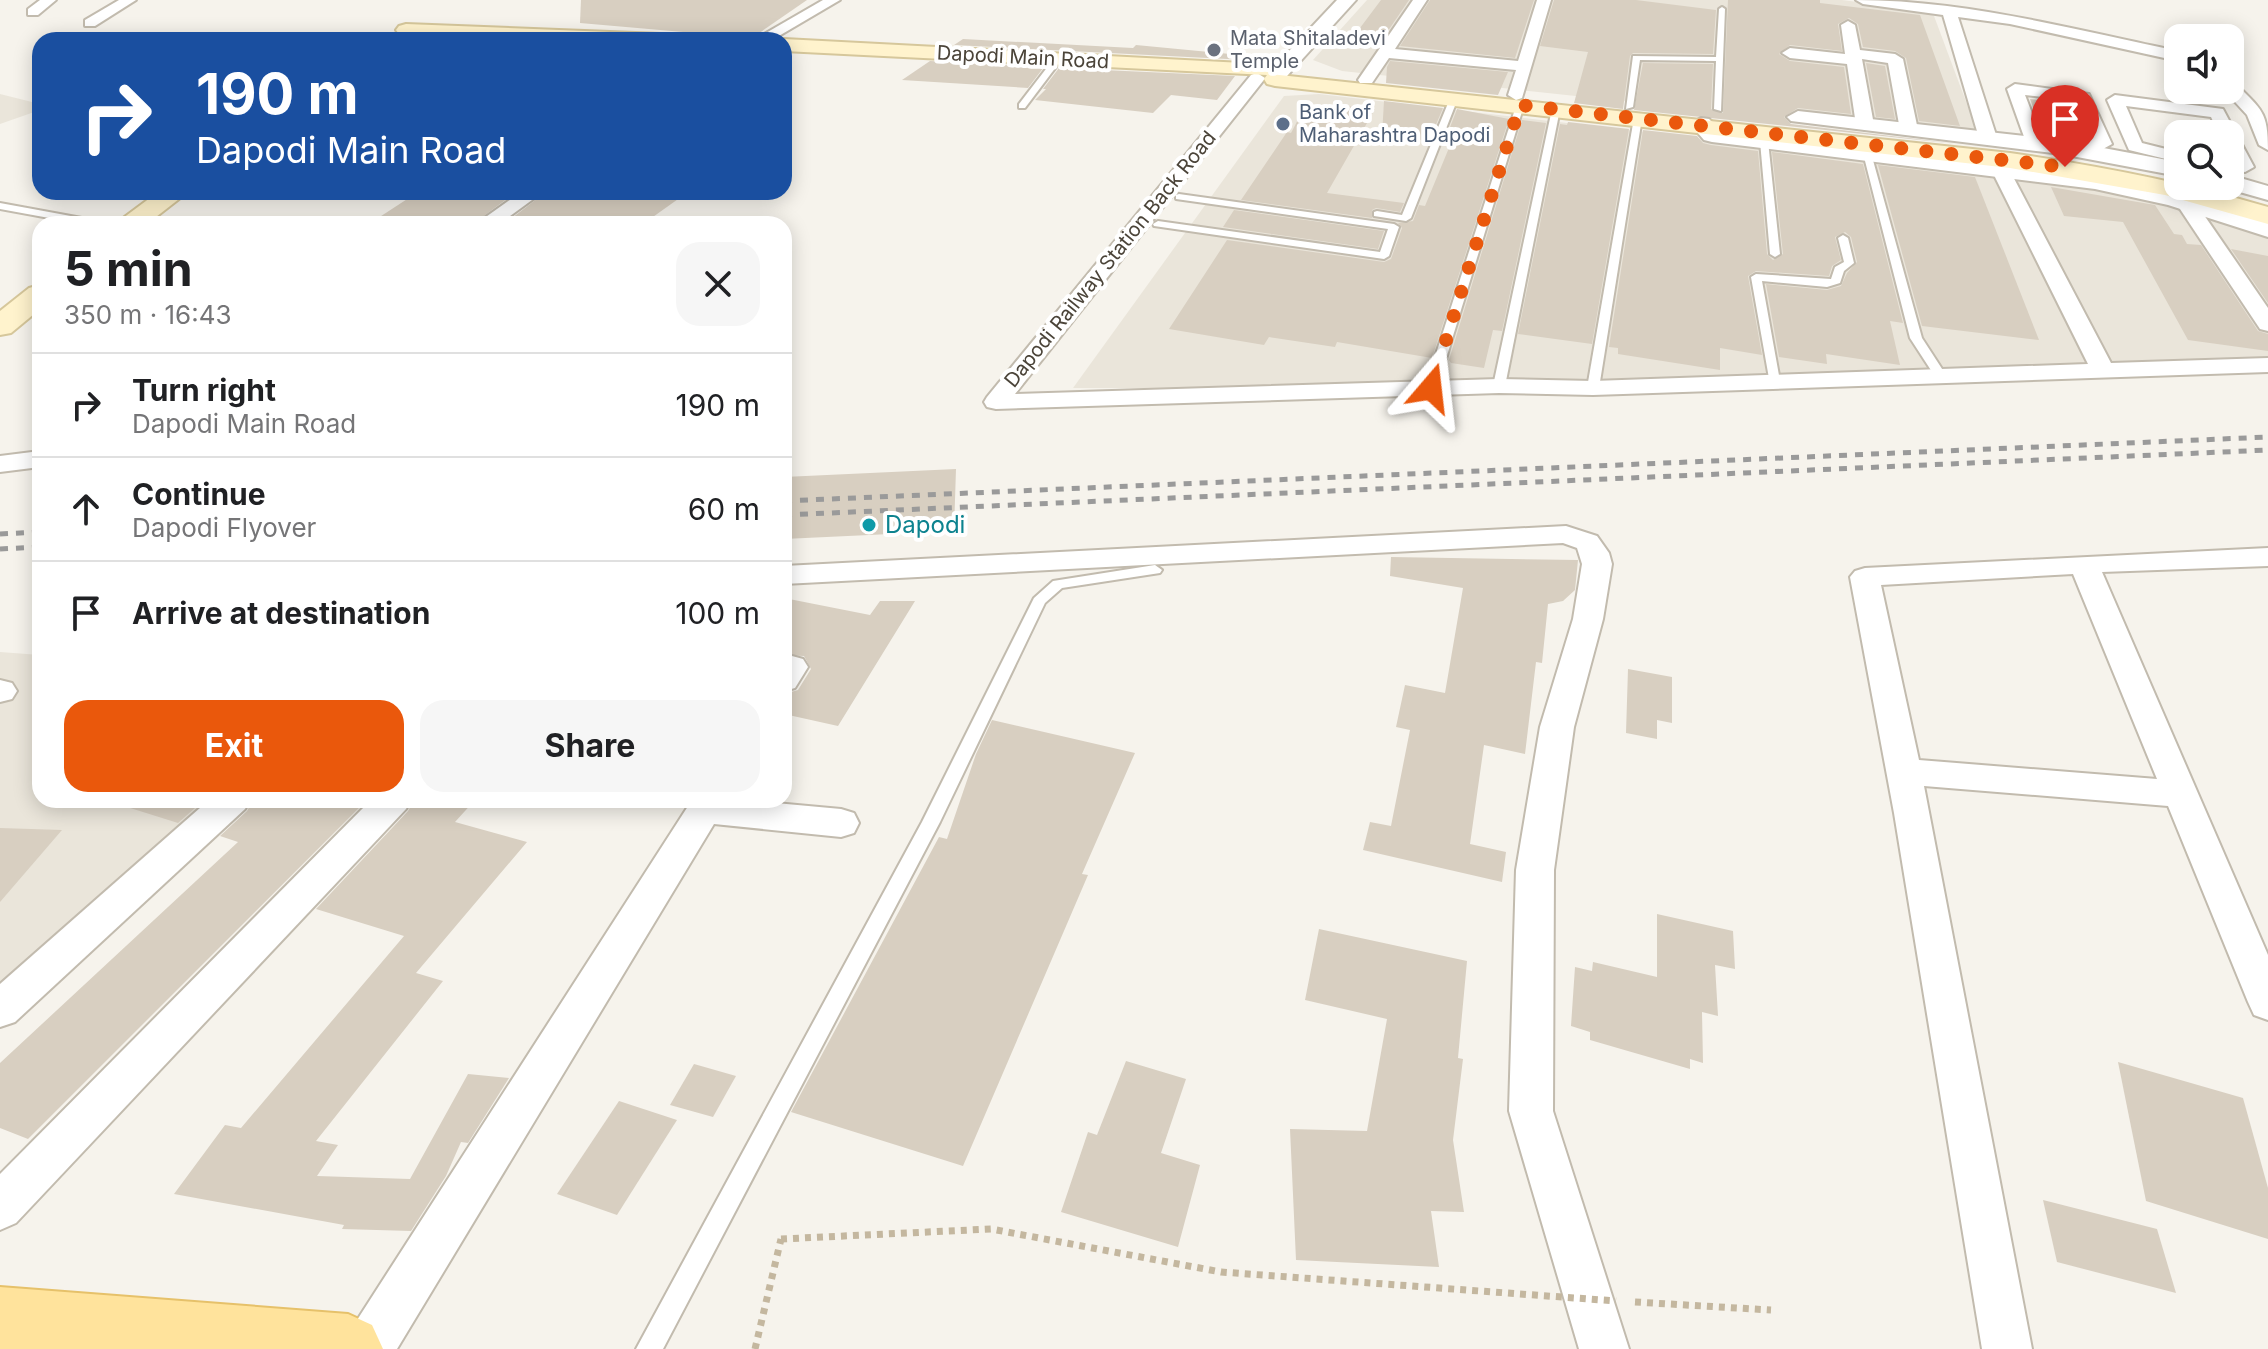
<!DOCTYPE html>
<html lang="en">
<head>
<meta charset="utf-8">
<style>
  body { margin:0; font-family:Inter,sans-serif; background:#f6f6f6; color:#202124; height:100vh; display:flex; flex-direction:column; font-size:30px; white-space:nowrap }
  * { box-sizing:border-box; margin:0 }
  p { font-size:26px; color:#757577 }
  .icon { flex:none; width:44px; height:44px; fill:none; stroke:currentColor; stroke-width:2; stroke-linecap:round; stroke-linejoin:round }
  .map { position:relative; flex:1; overflow:hidden }
  .side { position:absolute; left:32px; top:216px; width:760px; height:592px; display:flex; flex-direction:column; background:#fff; border-radius:24px; box-shadow:0 4px 20px #0003 }
  .side>* { flex:none }
  .top-card { position:absolute; left:32px; top:32px; width:760px; height:168px; border-radius:24px; box-shadow:0 4px 20px #0003; background:#1a4fa0; color:#fff; overflow:hidden }
  .fabs { position:absolute; left:2164px; top:24px; display:grid; gap:16px }
  .fabs a { display:grid; place-items:center; width:80px; height:80px; border-radius:16px; background:#fff; box-shadow:0 4px 20px #0003; font-size:40px }
  .pin { position:absolute; display:grid; place-items:center; width:68px; height:68px; color:#fff; margin:-82px -34px; border-radius:50% 50% 50% 0; rotate:-45deg; box-shadow:0 0 8px #0007 }
  .pin .icon { rotate:45deg }
  .me { position:absolute; width:88px; margin:-44px; rotate:17deg; stroke-linejoin:round; filter:drop-shadow(0 0 6px #0008) }
  .turn { display:flex; align-items:center; gap:28px; height:168px; padding:0 32px; font-size:36px }
  .turn .icon { width:104px; height:104px; stroke-width:2.5 }
  .turn b { display:block; font-size:56px; line-height:68px }
  .round { display:grid; place-items:center; flex:none; width:84px; height:84px; border-radius:24px; background:#f6f6f6 }
  .summary { display:flex; align-items:center; justify-content:space-between; height:136px; padding:0 32px }
  h1 { font-size:48px; font-weight:700; line-height:60px }
  .primary-button { display:flex; gap:16px; margin-top:auto; padding:16px 32px }
  .primary-button a { flex:1; height:92px; border-radius:24px; background:#ea580c; color:#fff; font-size:32px; font-weight:700; line-height:92px; text-align:center }
  .primary-button a+a { background:#f6f6f6; color:#202124 }
  ul { padding:0; list-style:none }
  li { display:flex; align-items:center; gap:24px; height:104px; padding:0 32px; border-top:2px solid #e0e0e0 }
  li div { flex:1 }
  li b { display:block; font-size:30px }
  li em { font-style:normal }
  .map>svg:first-child { display:block }
</style>
</head>
<body>
<div class="map">
<svg width="2268" height="1349" viewBox="0 0 2268 1349">
  <rect width="100%" height="100%" fill="#f6f3ec"/>
  <g fill="#eae5da">
    <polygon points="1367,0 1842,0 1921,10 1934,16 1980,139 1342,71 1313,60"/>
    <polygon points="0,94 40,104 40,110 0,124"/>
    <polygon points="1319,94 2055,180 2194,210 2268,238 2268,362 1593,388 1073,388 1284,96"/>
    <polygon points="0,652 40,655 40,800 223,800 0,1000"/>
  </g>
  <g fill="#d8cfc1">
    <polygon points="581,0 807,0 752,38 580,23"/>
    <polygon points="1381,0 1409,0 1377,47 1348,44"/>
    <polygon points="1430,0 1534,0 1515,58 1400,46"/>
    <polygon points="1554,0 1636,0 1716,10 1713,54 1633,53 1630,56 1623,109 1574,103 1588,52 1540,46"/>
    <polygon points="1728,0 1820,0 1820,3 1920,15 1960,126 1919,121 1906,58 1895,51 1863,47 1858,24 1849,18 1838,24 1842,51 1790,45 1779,54 1790,61 1844,67 1851,114 1798,108 1784,117 1791,124 1958,144 1634,110 1643,63 1713,64 1711,109 1723,113"/>
    <polygon points="963,39 1133,48 1136,45 1251,56 1247,60 954,45"/>
    <polygon points="930,61 1044,67 1028,88 902,80"/>
    <polygon points="1390,61 1508,72 1498,95 1386,83 1387,67"/>
    <polygon points="1866,63 1885,66 1895,119 1876,117"/>
    <polygon points="1059,68 1235,76 1217,100 1171,95 1153,113 1035,100 1046,89 1043,89"/>
    <polygon points="2030,99 2075,104 2086,133 2040,126"/>
    <polygon points="1384,101 1443,108 1429,141 1382,135"/>
    <polygon points="1328,104 1375,109 1327,193 1404,203 1400,212 1376,208 1372,210 1372,218 1241,200 1287,132 1291,133 1302,112"/>
    <polygon points="1457,109 1509,119 1432,358 1337,342 1335,347 1269,337 1264,345 1169,329 1227,240 1384,262 1391,259 1402,228 1398,223 1413,221 1419,205 1425,206 1451,143 1444,143"/>
    <polygon points="1522,120 1546,123 1502,331 1493,330 1484,368 1451,363 1449,360"/>
    <polygon points="1568,122 1629,129 1592,344 1518,334 1560,124 1567,125"/>
    <polygon points="1643,130 1697,136 1703,143 1711,145 1758,151 1767,254 1773,260 1783,254 1772,152 1863,164 1903,323 1890,321 1900,365 1826,354 1827,364 1779,357 1766,284 1827,290 1841,286 1847,273 1857,262 1851,237 1845,232 1835,237 1841,260 1832,266 1829,276 1756,271 1748,276 1762,355 1720,348 1720,370 1618,354 1618,348 1609,347"/>
    <polygon points="1878,165 1975,177 2039,340 1922,326"/>
    <polygon points="2051,187 2155,205 2174,234 2182,235 2187,244 2201,245 2258,331 2268,334 2268,351 2188,340 2123,222 2064,216"/>
    <polygon points="418,192 516,192 473,224 375,220"/>
    <polygon points="546,192 688,192 643,224 504,224"/>
    <polygon points="1234,210 1384,231 1378,249 1223,227"/>
    <polygon points="2231,249 2268,256 2268,303"/>
    <polygon points="956,469 954,531 784,539 784,477"/>
    <polygon points="1391,557 1578,560 1575,590 1563,601 1548,604 1542,663 1536,662 1525,754 1484,745 1470,844 1506,852 1502,882 1363,850 1370,822 1391,826 1410,730 1396,727 1405,685 1445,693 1463,588 1390,576"/>
    <polygon points="784,598 870,615 880,601 915,601 838,726 784,714 784,694 798,690 811,669 804,656 784,655"/>
    <polygon points="1628,669 1672,677 1672,723 1657,720 1657,739 1626,733"/>
    <polygon points="992,720 1135,753 1082,874 1088,875 963,1166 791,1112 939,837 947,839 976,754"/>
    <polygon points="128,800 204,800 178,823 127,807"/>
    <polygon points="253,800 367,800 28,1139 0,1128 0,1063 238,842 220,836 247,811"/>
    <polygon points="414,800 475,800 455,822 527,842 416,973 443,981 316,1141 338,1145 317,1176 410,1179 468,1074 509,1078 468,1143 461,1142 446,1176 411,1231 342,1229 344,1225 174,1194 225,1125 241,1128 404,936 316,909 408,811"/>
    <polygon points="0,828 62,830 0,902"/>
    <polygon points="1657,914 1733,931 1735,969 1715,965 1718,1016 1702,1012 1703,1063 1690,1059 1690,1069 1590,1040 1590,1032 1571,1026 1575,967 1592,971 1593,962 1657,977"/>
    <polygon points="1319,929 1467,961 1458,1058 1463,1059 1453,1140 1464,1212 1431,1211 1439,1267 1296,1260 1290,1129 1367,1131 1387,1019 1305,1000"/>
    <polygon points="1126,1061 1186,1079 1161,1153 1200,1165 1178,1247 1061,1212 1088,1132 1097,1135"/>
    <polygon points="2118,1062 2243,1098 2268,1188 2268,1239 2146,1201"/>
    <polygon points="694,1064 736,1076 713,1117 670,1105"/>
    <polygon points="619,1101 677,1120 617,1215 557,1194"/>
    <polygon points="2043,1200 2157,1229 2176,1293 2057,1262"/>
  </g>
  <g fill="none" stroke-linecap="round" stroke-linejoin="round">
    <g stroke="#c2bbae" stroke-width="4">
      <g id="service">
        <polygon points="1722,7 1725,9 1721,111 1714,109 1716,61 1640,60 1633,107 1626,109 1633,56 1716,57 1719,9"/>
        <polygon points="1049,65 1056,67 1025,108 1019,108 1019,104"/>
        <polygon points="1451,96 1458,98 1411,218 1406,221 1374,216 1374,212 1377,211 1402,215"/>
        <polygon points="1517,103 1524,105 1437,388 1431,392 1427,391 1425,388"/>
        <polygon points="1556,106 1560,109 1505,386 1499,390 1493,386 1552,109"/>
        <polygon points="1638,115 1642,118 1599,388 1593,392 1587,388 1634,118"/>
        <polygon points="1764,138 1768,141 1780,254 1775,257 1770,254 1760,141"/>
        <polygon points="1867,150 1871,153 1922,338 1946,375 1944,378 1936,378 1910,338 1863,153"/>
        <polygon points="1179,194 1394,224 1399,227 1389,256 1384,259 1154,226 1153,224 1158,221 1380,252 1388,229 1176,199 1176,195"/>
        <polygon points="0,203 98,221 103,224 82,224 0,209"/>
        <polygon points="1843,235 1848,238 1854,263 1844,271 1840,283 1827,287 1762,281 1780,381 1774,385 1770,384 1751,277 1756,274 1831,279 1835,267 1844,262 1838,238"/>
        <polygon points="1155,565 1162,570 1160,573 1062,588 1045,603 940,822 663,1349 636,1349 922,822 1034,598 1053,581"/>
      </g>
    </g>
    <g stroke="#c2bbae" stroke-width="4">
      <g id="minor">
        <polygon points="40,0 56,0 38,15 28,15 28,9"/>
        <polygon points="119,0 136,0 95,26 85,26 85,20"/>
        <polygon points="823,0 840,0 772,40 754,40"/>
        <polygon points="1413,0 1427,0 1395,49 1518,61 1537,0 1551,0 1522,98 1516,100 1508,95 1516,70 1389,58 1372,83 1360,83 1358,80"/>
        <path d="M1856,0c109,0 216,29 322,51v10l-168,-37 -52,-7 39,121 -9,5 -9,-5 -36,-123 -80,-11z"/>
        <polygon points="1848,21 1855,25 1860,50 1895,54 1903,59 1918,130 1915,134 1903,134 1900,130 1888,63 1862,59 1874,125 1865,130 1856,125 1847,64 1790,58 1782,53 1790,48 1845,54 1841,25"/>
        <polygon points="1257,73 1265,78 1263,81 1015,394 1499,379 1593,381 2088,364 1991,169 2000,164 2009,169 2111,363 2268,358 2268,372 1593,395 1499,393 996,409 987,407 984,402 987,397 1251,75"/>
        <path d="M2230,82l6,2c26,26 32,28 32,66l-9,-5 -12,-30 -23,-25h6z"/>
        <path d="M2015,84l74,10 23,50 -9,5 -61,-9 -2,8h-12l-21,-59zM2025,95l52,6 14,36 -53,-8z"/>
        <polygon points="2115,95 2223,109 2254,167 2245,172 2230,169 2230,134 2219,134 2211,117 2126,106 2142,143 2178,152 2178,162 2129,150 2107,100"/>
        <polygon points="521,192 543,192 499,224 476,224"/>
        <polygon points="2186,197 2193,199 2268,308 2268,331 2260,329 2176,203"/>
        <polygon points="40,451 40,467 0,472 0,456"/>
        <polygon points="1566,526 1597,536 1609,553 1612,564 1603,619 1574,727 1554,870 1553,1111 1629,1349 1579,1349 1509,1111 1516,870 1540,727 1573,619 1582,564 1577,548 1563,543 784,584 784,566"/>
        <path d="M2268,548v18l-166,6 166,383v65l-14,-5 -6,-13 -80,-196 -244,-20 108,563h-50l-88,-536 -44,-236 5,-6 10,-3zM2073,574l84,205 -238,-19 -38,-175z"/>
        <polygon points="792,656 803,659 808,667 795,688 784,691 784,658"/>
        <polygon points="0,680 12,683 17,691 12,699 0,702"/>
        <polygon points="209,800 250,800 245,809 15,1022 0,1027 0,984"/>
        <polygon points="371,800 411,800 406,809 16,1223 0,1230 0,1174"/>
        <polygon points="692,800 743,800 841,809 854,813 859,823 854,833 841,837 714,824 397,1349 343,1349 350,1331"/>
      </g>
    </g>
    <g stroke="#c2bbae" stroke-width="4">
      <g id="tertiary">
        <polygon points="1337,0 1356,0 1287,76 1273,76 1270,72 1273,68"/>
        <polygon points="1798,111 2061,140 2178,162 2178,176 2061,154 1791,121 1787,117"/>
        <polygon points="1701,118 1709,119 1719,129 2095,175 2182,194 2268,222 2268,237 2168,205 2095,189 1712,142 1704,140 1690,124"/>
        <polygon points="2230,175 2268,186 2268,200 2222,187 2230,186"/>
      </g>
    </g>
    <g stroke="#d6c79b" stroke-width="4">
      <g id="secondary">
        <polygon points="406,24 661,34 671,40 507,40 399,34 396,30 399,26"/>
        <path d="M784,39l478,25 8,1 3,5 -3,4 740,79c90,13 173,29 258,54v17l-103,-29 -155,-27 -735,-82 -8,-2 -3,-5 3,-4 -483,-24v-11h-5z"/>
        <polygon points="158,192 188,192 147,224 115,224"/>
        <polygon points="40,285 40,309 11,333 0,335 0,311 29,288"/>
      </g>
    </g>
    <g stroke="#e6c16a" stroke-width="4">
      <polygon id="primary" points="0,1287 348,1314 372,1325 383,1349 0,1349"/>
    </g>
    <g stroke="#c4b79f" stroke-width="7" stroke-dasharray="6 6" stroke-linecap="butt">
      <polyline points="1635,1302 1771,1310"/>
      <polyline points="755,1349 781,1239"/>
    </g>
    <use href="#service" fill="#fff" fill-rule="evenodd"/>
    <use href="#minor" fill="#fff" fill-rule="evenodd"/>
    <use href="#tertiary" fill="#fff" fill-rule="evenodd"/>
    <use href="#secondary" fill="#fff3cd" fill-rule="evenodd"/>
    <use href="#primary" fill="#ffe39c" fill-rule="evenodd"/>
    <g stroke="#9a9a9a" stroke-width="5" stroke-dasharray="8 8" stroke-linecap="butt">
      <polyline points="784,501 2268,437"/>
      <polyline points="784,515 2268,450"/>
      <polyline points="0,534 40,532"/>
      <polyline points="0,549 40,547"/>
    </g>
    <polyline stroke="#c4b79f" stroke-width="7" stroke-dasharray="6 6" stroke-linecap="butt" points="781,1239 991,1229 1221,1272 1616,1301"/>
  </g>
  <g fill="none" stroke-linecap="round" stroke-linejoin="round">
    <polyline stroke="#ea580c" stroke-width="14" stroke-dasharray="0 25.2" points="1431,388 1520,105 2065,167"/>
  </g>
  <circle fill="#6b7280" stroke="#fff" stroke-width="3" cx="1214" cy="50" r="8"/>
  <circle fill="#5c6f8a" stroke="#fff" stroke-width="3" cx="1283" cy="124" r="8"/>
  <circle fill="#0f9aa8" stroke="#fff" stroke-width="3" cx="869" cy="525" r="8"/>
  <g text-anchor="middle" stroke-width="8" stroke-linejoin="round" paint-order="stroke">
    <g font-size="20" fill="#5b616d" stroke="#fff" text-anchor="start">
      <text x="1230" y="45">Mata Shitaladevi<tspan x="1230" dy="23">Temple</tspan></text>
    </g>
    <g font-size="20" fill="#4b4439" stroke="#fff">
      <text transform="translate(1023 57) rotate(3)" y="7">Dapodi Main Road</text>
      <text transform="translate(1110 259) rotate(-51)" y="7">Dapodi Railway Station Back Road</text>
    </g>
    <g font-size="20" fill="#4e5e75" stroke="#fff" text-anchor="start">
      <text x="1299" y="119">Bank of<tspan x="1299" dy="23">Maharashtra Dapodi</tspan></text>
    </g>
    <g font-size="24" fill="#0d838f" stroke="#fff" text-anchor="start">
      <text x="885" y="533">Dapodi</text>
    </g>
  </g>
</svg>
<div class="fabs">
<a><svg class="icon" aria-label="sound" viewBox="0 0 24 24"><path d="M4 9h4l5-4v14l-5-4H4zM17 9q2 3 0 6"/></svg></a>
<a><svg class="icon" aria-label="search" viewBox="0 0 24 24"><circle cx="10" cy="10" r="6"/><path d="M15 15l6 6"/></svg></a>
</div>
<div class="pin" style="left:2065px;top:167px;background:#d93025"><svg class="icon" aria-label="arrive" viewBox="0 0 24 24"><path d="M6 21V4h12l-3 4 3 4H6"/></svg></div>
<svg class="me" style="left:1431px;top:388px" viewBox="-20 -20 40 40"><path d="M0-17L14 15 0 8-14 15z" fill="#ea580c" stroke="#fff" stroke-width="4"/></svg>
<div class="top-card">
<div class="turn"><svg class="icon" aria-label="right" viewBox="0 0 24 24"><path d="M7 20v-9h11M14 6l5 5-5 5"/></svg><div><b>190 m</b>Dapodi Main Road</div></div>
</div>
<section class="side">
<div class="summary"><div><h1>5 min</h1><p>350 m · 16:43</p></div><a class="round"><svg class="icon" aria-label="close" viewBox="0 0 24 24"><path d="M6 6l12 12M18 6L6 18"/></svg></a></div>
<ul>
<li><svg class="icon" aria-label="right" viewBox="0 0 24 24"><path d="M7 20v-9h11M14 6l5 5-5 5"/></svg><div><b>Turn right</b><p>Dapodi Main Road</p></div><em>190 m</em></li>
<li><svg class="icon" aria-label="ahead" viewBox="0 0 24 24"><path d="M12 20V5M6 11l6-6 6 6"/></svg><div><b>Continue</b><p>Dapodi Flyover</p></div><em>60 m</em></li>
<li><svg class="icon" aria-label="arrive" viewBox="0 0 24 24"><path d="M6 21V4h12l-3 4 3 4H6"/></svg><div><b>Arrive at destination</b></div><em>100 m</em></li>
</ul>
<div class="primary-button"><a>Exit</a><a>Share</a></div>
</section>
</div>
</body>
</html>
